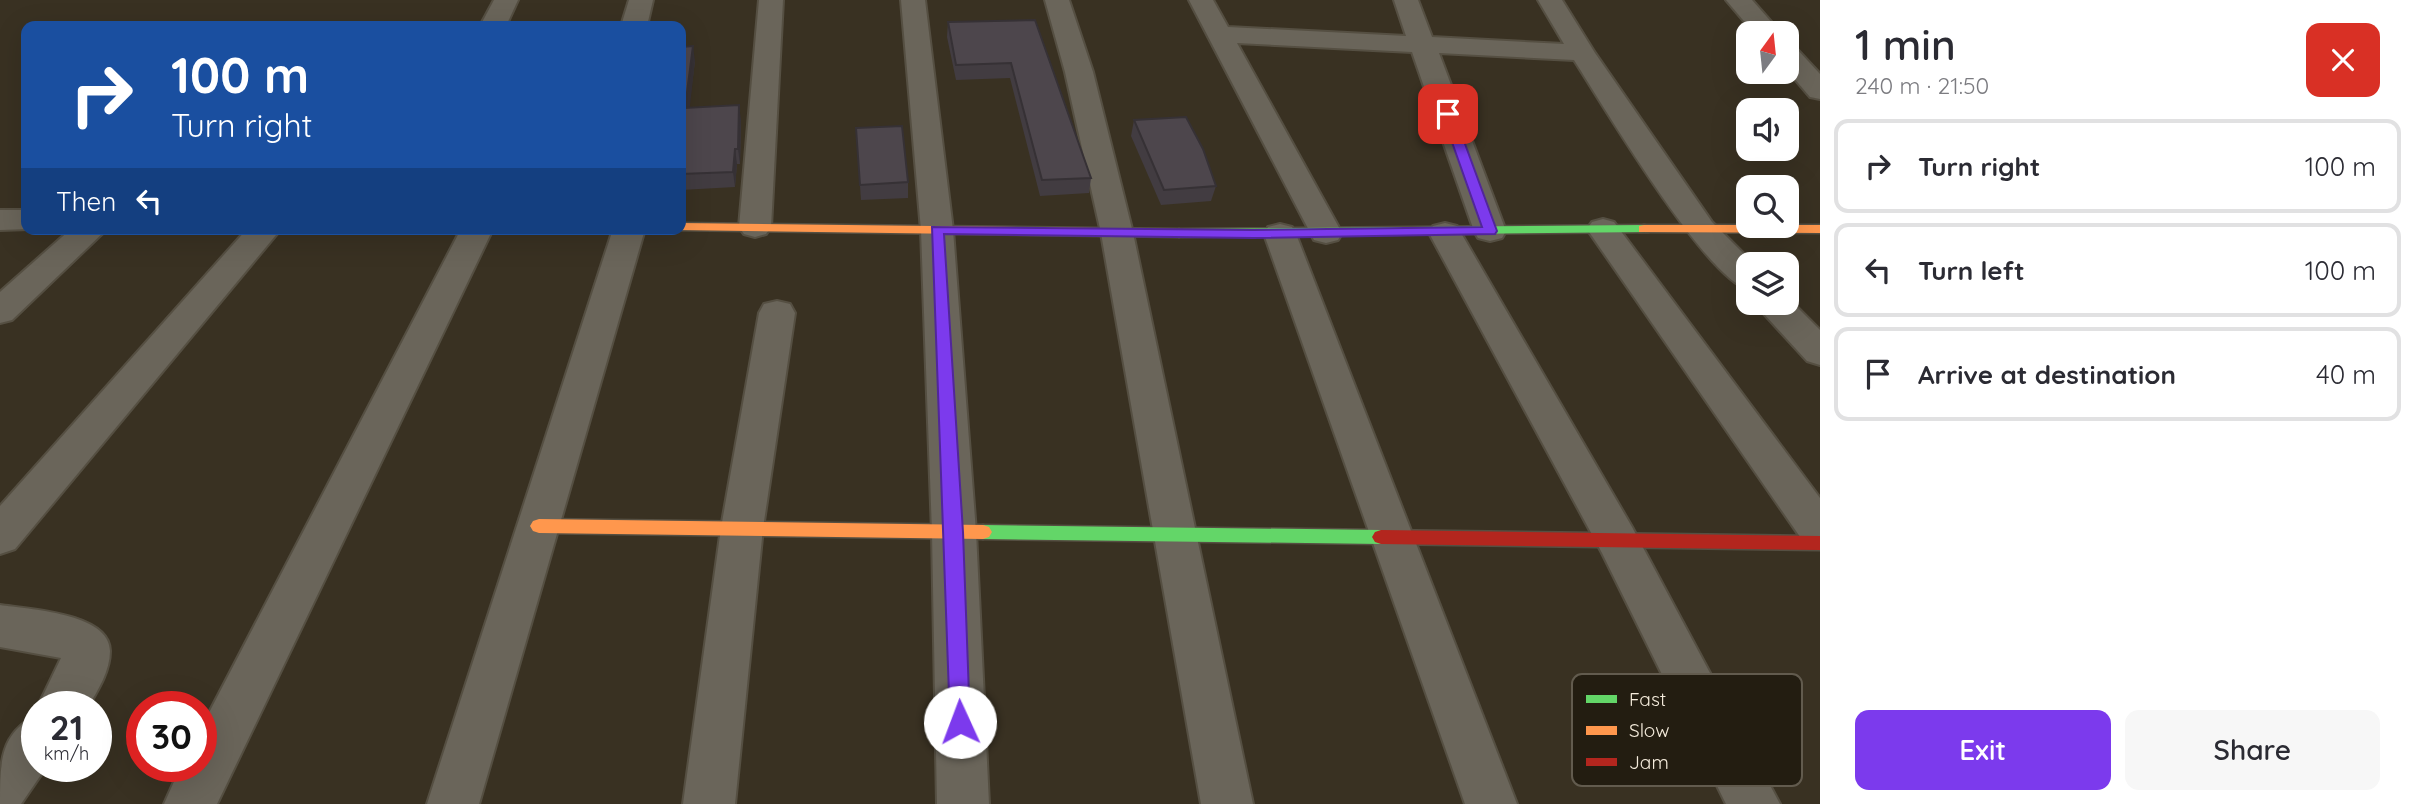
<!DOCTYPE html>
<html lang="en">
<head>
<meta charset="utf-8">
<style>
  body { margin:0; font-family:Quicksand,sans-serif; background:#f7f7f7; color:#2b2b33; height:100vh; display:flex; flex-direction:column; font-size:26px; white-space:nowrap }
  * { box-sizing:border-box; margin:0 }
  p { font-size:23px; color:#7c7c81 }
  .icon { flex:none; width:38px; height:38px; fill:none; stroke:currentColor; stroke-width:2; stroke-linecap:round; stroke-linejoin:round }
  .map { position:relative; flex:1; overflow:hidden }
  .drawer { display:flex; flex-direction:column; background:#fff; width:595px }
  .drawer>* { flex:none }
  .guide { position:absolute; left:21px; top:21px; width:665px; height:214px; border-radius:14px; box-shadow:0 7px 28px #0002; background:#1a4fa0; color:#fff; overflow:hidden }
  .needle { width:46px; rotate:15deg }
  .fabs { position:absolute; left:1736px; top:21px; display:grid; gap:14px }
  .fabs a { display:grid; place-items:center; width:63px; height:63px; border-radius:14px; background:#fff; box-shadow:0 7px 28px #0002; font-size:35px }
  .speed { position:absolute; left:21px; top:691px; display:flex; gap:14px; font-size:35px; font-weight:700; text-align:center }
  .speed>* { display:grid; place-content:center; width:91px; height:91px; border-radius:50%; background:#fff; box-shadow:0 7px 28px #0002; line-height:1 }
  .speed small { font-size:18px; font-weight:400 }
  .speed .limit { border:10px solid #d22; background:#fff; color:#111 }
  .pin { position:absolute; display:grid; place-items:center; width:60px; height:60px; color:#fff; margin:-30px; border-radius:14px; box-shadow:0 4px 10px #0006 }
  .me { position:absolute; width:77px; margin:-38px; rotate:358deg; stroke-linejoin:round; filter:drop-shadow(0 0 5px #0008) }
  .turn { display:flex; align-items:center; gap:24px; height:147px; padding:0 35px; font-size:32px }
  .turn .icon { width:91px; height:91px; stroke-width:2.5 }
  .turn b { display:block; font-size:49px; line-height:60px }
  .then { display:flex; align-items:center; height:66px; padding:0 35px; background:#0003; gap:14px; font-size:26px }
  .round { display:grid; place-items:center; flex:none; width:74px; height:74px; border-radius:14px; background:#f7f7f7 }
  .headline { display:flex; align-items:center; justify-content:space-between; height:119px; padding:0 35px }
  h1 { font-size:42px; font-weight:600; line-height:52px }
  .action { display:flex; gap:14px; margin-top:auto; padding:14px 35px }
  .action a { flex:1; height:80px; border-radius:14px; background:#7c3aed; color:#fff; font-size:28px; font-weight:600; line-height:80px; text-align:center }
  .action a+a { background:#f7f7f7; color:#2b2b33 }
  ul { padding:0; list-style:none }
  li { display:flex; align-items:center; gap:21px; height:94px; margin:0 14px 10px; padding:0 21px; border:4px solid #e1e1e2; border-radius:14px }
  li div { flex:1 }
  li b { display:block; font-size:26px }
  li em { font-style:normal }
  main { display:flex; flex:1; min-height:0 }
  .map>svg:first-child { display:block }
</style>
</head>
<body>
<main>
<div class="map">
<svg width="1820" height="804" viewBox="0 0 1820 804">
  <rect width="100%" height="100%" fill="#393122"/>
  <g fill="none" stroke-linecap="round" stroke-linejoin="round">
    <g stroke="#554f42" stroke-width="4">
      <g id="street">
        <polygon points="494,0 518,0 506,26 480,26"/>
        <polygon points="629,0 653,0 647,26 621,26"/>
        <polygon points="759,0 783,0 771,227 766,234 755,237 744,234 739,227"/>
        <polygon points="901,0 925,0 953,230 976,532 989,804 937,804 932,532 921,230"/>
        <polygon points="1045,0 1069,0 1093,72 1133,233 1253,804 1201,804 1101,233 1065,72"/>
        <path d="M1189,0h24l15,27 178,9 -12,-36h24l14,37 132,7 -26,-44h24l33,53 117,169 42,42h-6v25c-42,-10 -145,-184 -174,-229l-135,-7 67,178 -4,7 -12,3 -12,-3 -4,-7 -62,-179 -175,-9 105,190 -4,7 -12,3 -12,-3z"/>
        <polygon points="1726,0 1752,0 1781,33 1754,33"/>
        <polygon points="1787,46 1796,48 1820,74 1820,99 1810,97 1787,70"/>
        <polygon points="0,210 26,210 26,229 29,229 0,230"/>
        <polygon points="1603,219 1614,222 1820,498 1820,549 1805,544 1587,229 1592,222"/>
        <polygon points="1445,223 1457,226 1461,233 1632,527 1780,804 1726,804 1602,553 1429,233 1433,226"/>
        <polygon points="1280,224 1292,227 1296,234 1517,804 1465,804 1264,234 1268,227"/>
        <polygon points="71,229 107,229 12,320 0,323 0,292"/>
        <polygon points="247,229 281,229 15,549 0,554 0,506"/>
        <polygon points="461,229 493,229 217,804 164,804 181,766 201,766 201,728"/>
        <polygon points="613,229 645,229 479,804 427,804"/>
        <polygon points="1787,297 1820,330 1820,365 1807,361 1754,303 1787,303"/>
        <polygon points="777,301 790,304 795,313 763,528 735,804 683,804 721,528 759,313 764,304"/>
        <path d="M0,605c27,4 110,8 110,46 0,20 -12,39 -22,56l-51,1 24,-50 -61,-11z"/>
        <path d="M37,715v51h10l-26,38h-21c0,-42 0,-71 37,-89z"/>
      </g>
    </g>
    <g stroke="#554f42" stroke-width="3">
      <g id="fast">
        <polygon points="1644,225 1649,226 1649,232 1179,237 1172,233 1179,229"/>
        <polygon points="983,525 1381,530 1387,532 1390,537 1387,542 1381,544 983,539 977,537 974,532 977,527"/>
      </g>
    </g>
    <g stroke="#554f42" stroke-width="3">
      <g id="slow">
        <polygon points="681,223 1179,229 1186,233 1179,237 676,230 681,229"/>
        <polygon points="1644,225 1820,225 1820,233 1639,232 1639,226"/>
        <polygon points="539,519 983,525 989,527 992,532 989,537 983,539 539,533 533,531 530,526 533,521"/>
      </g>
    </g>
    <g stroke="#554f42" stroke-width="3">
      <polygon id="jam" points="1381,530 1820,536 1820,550 1381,544 1375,542 1372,537 1375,532"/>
    </g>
    <use href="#street" fill="#6a655a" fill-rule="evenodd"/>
    <use href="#fast" fill="#63d668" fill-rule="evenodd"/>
    <use href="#slow" fill="#ff974d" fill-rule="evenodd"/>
    <use href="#jam" fill="#b3261e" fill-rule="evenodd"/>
  </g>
  <g fill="#423c41">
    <polygon points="1035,20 1091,178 1089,193 1040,196 1010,78 956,80 947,37 948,22"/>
    <polygon points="681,47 695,61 689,108 741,120 740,164 737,164 735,187 681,190"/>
    <polygon points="1134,120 1216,186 1211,201 1161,205 1131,136"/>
    <polygon points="856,128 908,182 908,198 861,200"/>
  </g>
  <g fill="#363135">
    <polygon points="693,46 695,61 688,123 685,108"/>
    <polygon points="739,105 741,120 740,164 738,149"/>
    <polygon points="735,149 737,164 735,187 733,172"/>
  </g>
  <g fill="#4d464c" stroke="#363135" stroke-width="2">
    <polygon points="1035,20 1091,178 1042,180 1011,63 956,65 948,22"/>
    <polygon points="693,46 685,108 739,105 738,149 735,149 733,172 681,174 681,47"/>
    <polygon points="1186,117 1203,149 1216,186 1164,190 1134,120"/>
    <polygon points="902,126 908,182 860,185 856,128"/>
  </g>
  <polygon fill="#7c3aed" stroke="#51269a" stroke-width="2" points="1448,111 1454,114 1497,231 1495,234 1253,238 944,234 963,532 970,722 967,729 960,732 953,729 950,722 932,227 1253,230 1482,227 1442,114"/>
  <rect x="1572" y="674" width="230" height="112" rx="10" fill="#231d11" stroke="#625b4e" stroke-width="2"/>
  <rect x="1586" y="695" width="31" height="8" fill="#63d668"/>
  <rect x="1586" y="726" width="31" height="9" fill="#ff974d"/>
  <rect x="1586" y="758" width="31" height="8" fill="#b3261e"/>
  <g font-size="19" fill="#f5ecdc">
    <text x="1629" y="706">Fast</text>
    <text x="1629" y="737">Slow</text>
    <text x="1629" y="769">Jam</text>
  </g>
</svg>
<div class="fabs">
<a><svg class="needle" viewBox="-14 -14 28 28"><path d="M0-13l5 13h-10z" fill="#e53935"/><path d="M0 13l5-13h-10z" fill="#7c7c81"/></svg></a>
<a><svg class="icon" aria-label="sound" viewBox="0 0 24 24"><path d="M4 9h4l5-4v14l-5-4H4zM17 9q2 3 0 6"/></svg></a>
<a><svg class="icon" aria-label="search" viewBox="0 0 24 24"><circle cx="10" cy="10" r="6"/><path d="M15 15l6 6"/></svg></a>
<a><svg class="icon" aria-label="layers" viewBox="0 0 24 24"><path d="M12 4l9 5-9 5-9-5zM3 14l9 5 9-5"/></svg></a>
</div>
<div class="speed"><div>21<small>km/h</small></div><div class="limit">30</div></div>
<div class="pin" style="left:1448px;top:114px;background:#d93025"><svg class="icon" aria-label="arrive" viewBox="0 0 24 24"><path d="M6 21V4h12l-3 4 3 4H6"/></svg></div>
<svg class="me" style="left:960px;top:722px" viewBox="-20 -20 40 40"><circle r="19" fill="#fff"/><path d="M0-13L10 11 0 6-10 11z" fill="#7c3aed"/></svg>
<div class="guide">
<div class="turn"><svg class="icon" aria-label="right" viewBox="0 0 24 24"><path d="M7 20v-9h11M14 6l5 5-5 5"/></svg><div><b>100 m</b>Turn right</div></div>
<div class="then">Then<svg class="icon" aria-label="left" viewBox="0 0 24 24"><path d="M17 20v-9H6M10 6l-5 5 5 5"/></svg></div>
</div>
</div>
<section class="drawer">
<div class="headline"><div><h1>1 min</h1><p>240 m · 21:50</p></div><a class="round" style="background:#d93025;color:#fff"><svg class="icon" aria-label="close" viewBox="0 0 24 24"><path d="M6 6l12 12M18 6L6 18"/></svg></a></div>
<ul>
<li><svg class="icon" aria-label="right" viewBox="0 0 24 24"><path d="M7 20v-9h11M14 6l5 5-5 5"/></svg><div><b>Turn right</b></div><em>100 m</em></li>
<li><svg class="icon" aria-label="left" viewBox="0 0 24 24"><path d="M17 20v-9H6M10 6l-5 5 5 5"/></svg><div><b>Turn left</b></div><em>100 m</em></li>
<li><svg class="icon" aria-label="arrive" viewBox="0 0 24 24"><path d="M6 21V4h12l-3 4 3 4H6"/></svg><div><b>Arrive at destination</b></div><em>40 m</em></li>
</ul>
<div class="action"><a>Exit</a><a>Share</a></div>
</section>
</main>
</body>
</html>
